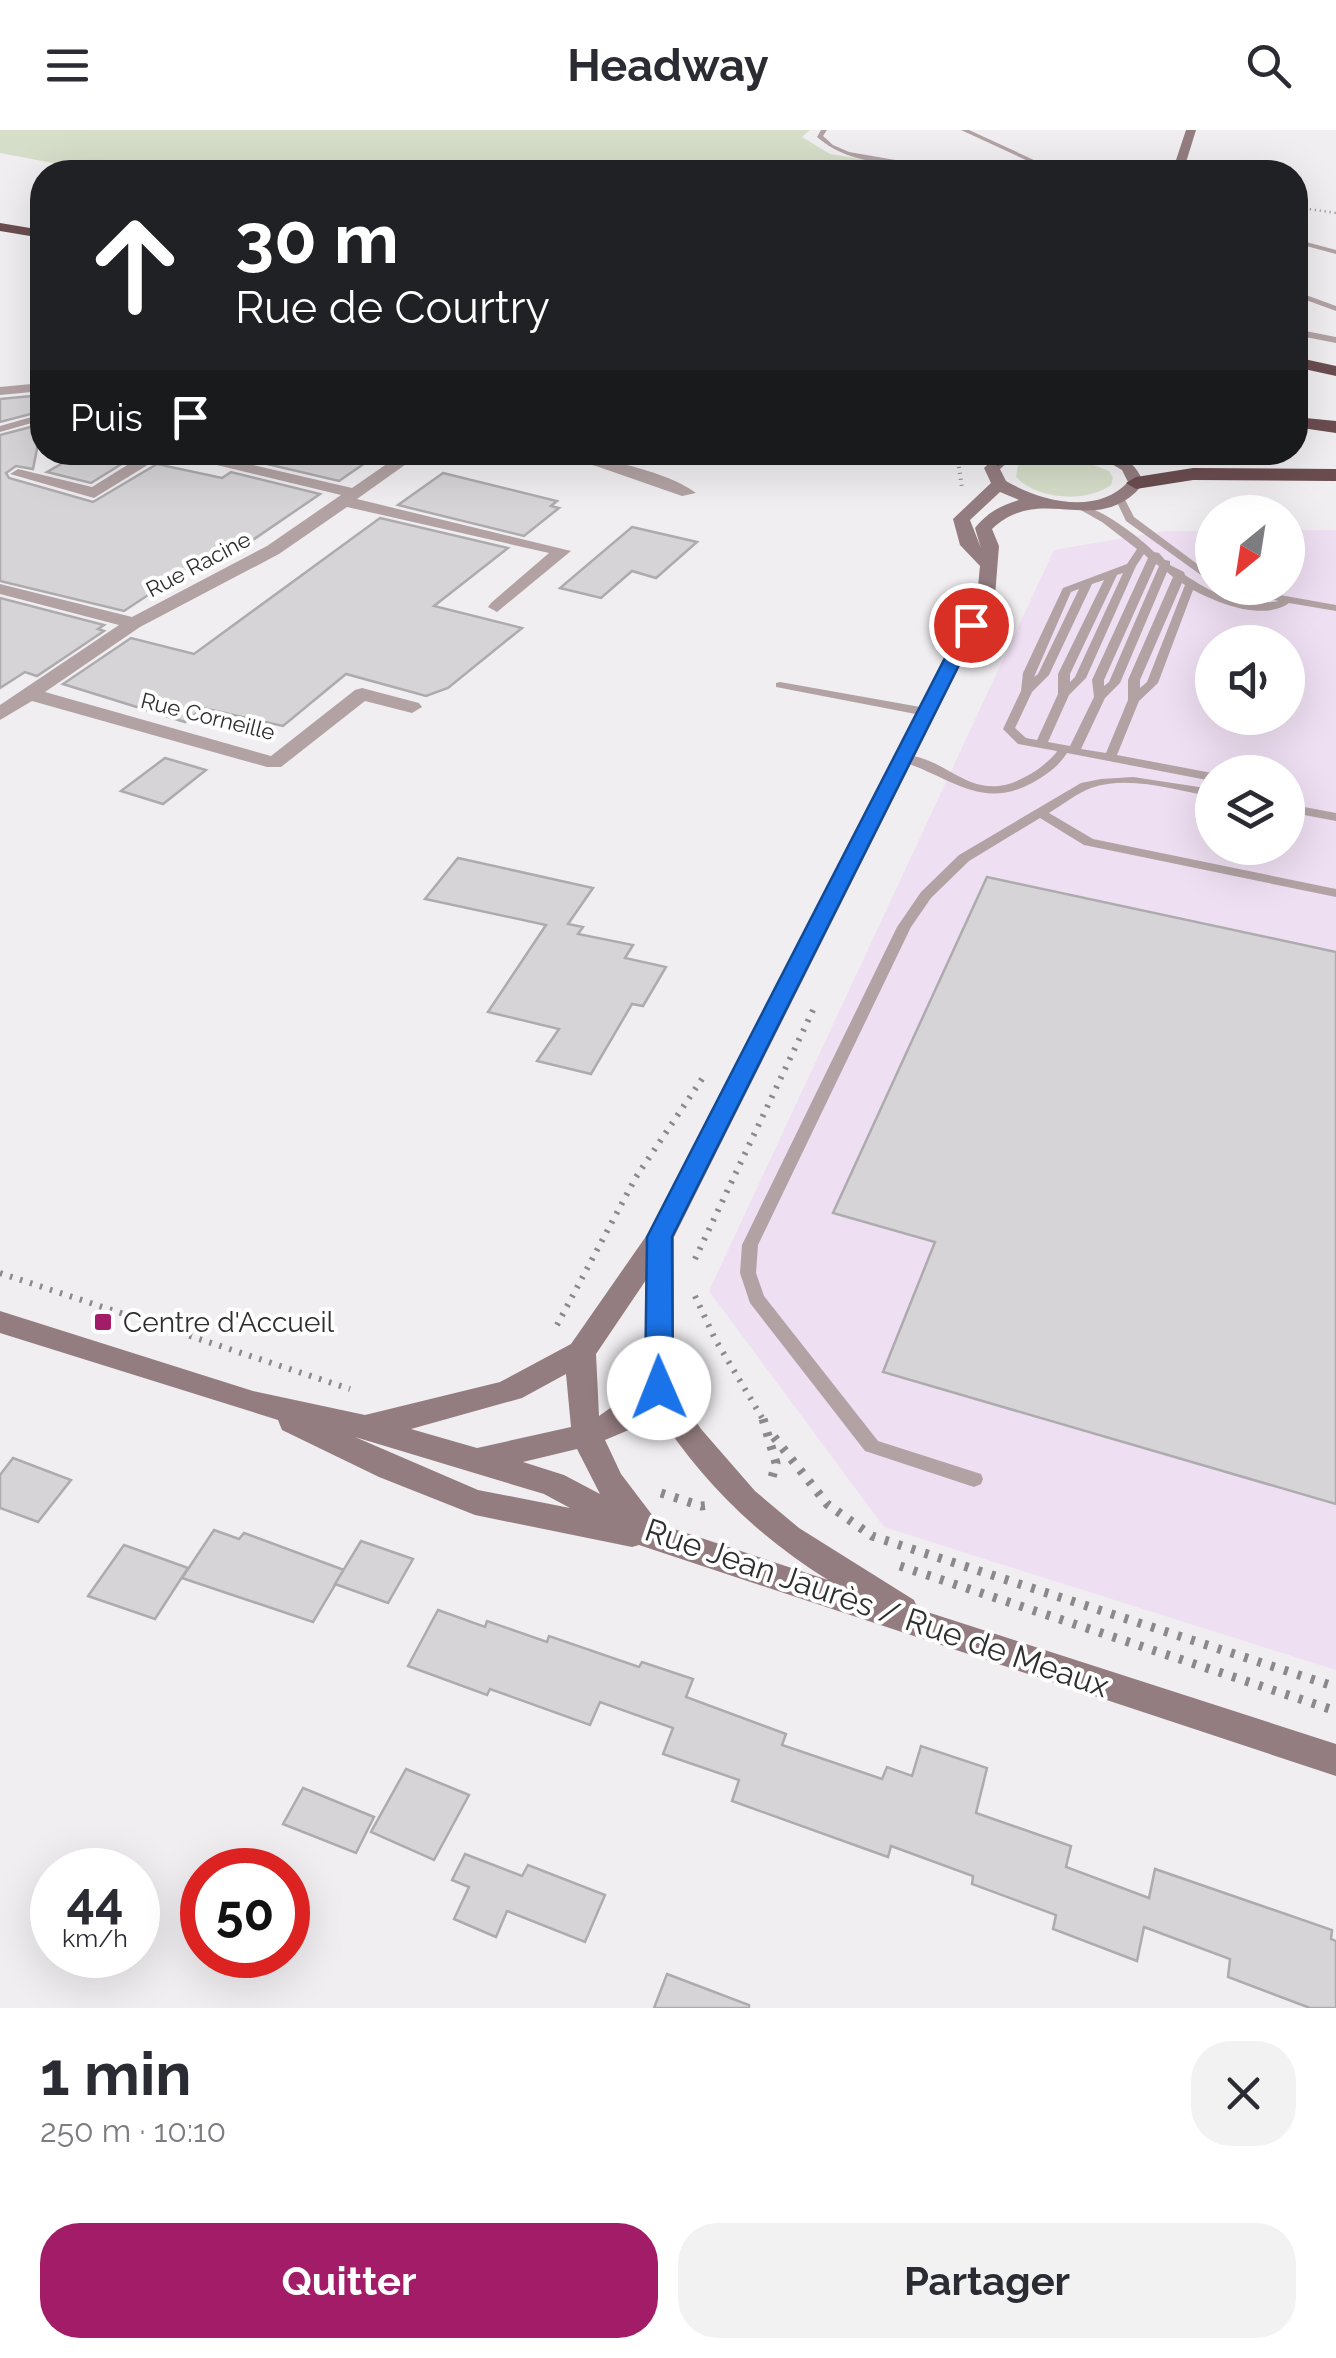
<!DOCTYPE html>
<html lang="fr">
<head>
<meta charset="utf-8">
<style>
  body { margin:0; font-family:Raleway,sans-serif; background:#f2f2f3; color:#2b2b33; height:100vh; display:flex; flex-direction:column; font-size:38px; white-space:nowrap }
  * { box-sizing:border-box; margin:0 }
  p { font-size:32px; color:#7c7c81 }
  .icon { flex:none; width:55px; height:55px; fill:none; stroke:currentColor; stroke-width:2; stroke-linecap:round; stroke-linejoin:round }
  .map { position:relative; height:1878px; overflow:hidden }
  .panel { display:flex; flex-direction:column; background:#fff; flex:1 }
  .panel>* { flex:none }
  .banner { position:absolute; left:30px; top:30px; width:1278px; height:305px; border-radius:40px; box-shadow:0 10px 40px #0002; background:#202124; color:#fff; overflow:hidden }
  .needle { width:65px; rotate:210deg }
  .controls { position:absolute; left:1195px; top:365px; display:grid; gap:20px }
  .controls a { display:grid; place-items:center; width:110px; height:110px; border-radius:50%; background:#fff; box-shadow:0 10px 40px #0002; font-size:50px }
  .speed { position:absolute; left:30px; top:1718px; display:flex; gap:20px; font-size:50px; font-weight:700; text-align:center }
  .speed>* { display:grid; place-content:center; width:130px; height:130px; border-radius:50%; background:#fff; box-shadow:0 10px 40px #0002; line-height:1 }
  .speed small { font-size:25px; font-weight:400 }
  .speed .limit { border:15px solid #d22; background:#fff; color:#111 }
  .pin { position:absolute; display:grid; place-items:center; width:85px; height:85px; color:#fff; margin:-42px; border:5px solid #fff; border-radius:50%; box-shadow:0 2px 10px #0007 }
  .me { position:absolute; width:110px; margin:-55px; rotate:359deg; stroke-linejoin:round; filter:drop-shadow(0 0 8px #0008) }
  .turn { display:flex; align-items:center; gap:35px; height:210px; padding:0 40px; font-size:45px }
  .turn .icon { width:130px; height:130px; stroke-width:2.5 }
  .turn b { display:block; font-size:70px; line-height:85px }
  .then { display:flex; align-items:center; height:95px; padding:0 40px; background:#0003; gap:20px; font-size:38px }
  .round { display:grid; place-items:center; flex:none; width:105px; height:105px; border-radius:40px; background:#f2f2f3 }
  .overview { display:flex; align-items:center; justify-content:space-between; height:170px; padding:0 40px }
  h1 { font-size:60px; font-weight:700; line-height:75px }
  .cta { display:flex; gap:20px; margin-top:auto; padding:20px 40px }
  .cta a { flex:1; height:115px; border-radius:40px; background:#a21c68; color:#fff; font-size:40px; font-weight:700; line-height:115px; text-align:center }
  .cta a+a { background:#f2f2f3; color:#2b2b33 }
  header { display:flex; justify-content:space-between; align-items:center; height:130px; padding:0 40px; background:#fff; font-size:45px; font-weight:700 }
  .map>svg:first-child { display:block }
</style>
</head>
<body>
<header><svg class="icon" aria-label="menu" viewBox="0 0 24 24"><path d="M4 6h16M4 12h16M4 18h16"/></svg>Headway<svg class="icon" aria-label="search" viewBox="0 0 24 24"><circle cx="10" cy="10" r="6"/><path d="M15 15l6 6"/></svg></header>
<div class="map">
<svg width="1336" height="1878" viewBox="0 0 1336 1878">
  <rect width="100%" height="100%" fill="#f0eef1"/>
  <path fill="#eedff2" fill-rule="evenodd" d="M1288,400h48v1140l-452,-143 -175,-236 345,-741 111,-19h47v57h76zM1212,512h76v76h-76zM1212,642h76v76h-76z"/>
  <g fill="#d6deca">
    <polygon points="0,0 810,0 802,7 830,24 942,42 101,42 0,23"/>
    <path d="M1070,326l39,15 4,7 -2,7c-25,18 -73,15 -95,-8l2,-12 20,-8z"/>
  </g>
  <g fill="#d6d4d7" stroke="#adabad" stroke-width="2.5">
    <polygon points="42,265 42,281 0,292 0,269"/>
    <polygon points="42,294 33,339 16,336 6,343 9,348 93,372 157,334 222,348 231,342 320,364 241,418 225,414 124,481 0,451 0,305"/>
    <polygon points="82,322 115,322 133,327 91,353 47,342"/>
    <polygon points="262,322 381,322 339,351 250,330"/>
    <polygon points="443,343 557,371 551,376 559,378 524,406 398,375"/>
    <polygon points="380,388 508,418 434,476 522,498 448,558 426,566 346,544 283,596 203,578 185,592 63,554 131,508 194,524"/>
    <polygon points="632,397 697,412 656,448 632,441 601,468 560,458"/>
    <polygon points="0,468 104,495 98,499 104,501 37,546 25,542 0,558"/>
    <polygon points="165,628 206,640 163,674 121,661"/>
    <polygon points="458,728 593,758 568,794 583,797 578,804 633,815 625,828 666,837 643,876 632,874 591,944 537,931 559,899 488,882 546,795 425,769"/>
    <polygon points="987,747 1336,822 1336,1374 883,1242 935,1112 833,1083"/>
    <polygon points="13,1328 71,1350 38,1392 0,1378 0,1345"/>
    <polygon points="214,1400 239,1409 244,1403 344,1440 313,1492 182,1448"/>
    <polygon points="361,1411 413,1429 388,1473 335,1454"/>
    <polygon points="124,1415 188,1438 155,1489 88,1466"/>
    <polygon points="438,1480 485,1497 487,1491 547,1512 549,1506 639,1537 642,1532 693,1549 686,1567 786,1604 782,1615 882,1649 887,1637 912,1646 921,1616 987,1638 976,1683 1071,1716 1066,1737 1149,1768 1155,1739 1332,1800 1331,1809 1336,1811 1336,1878 1310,1878 1228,1847 1230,1829 1144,1797 1137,1831 1053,1799 1056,1785 972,1754 973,1746 891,1716 888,1727 732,1671 739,1650 663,1624 673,1598 600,1572 590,1595 490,1559 487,1565 408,1536"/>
    <polygon points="406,1639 469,1665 434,1730 371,1702"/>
    <polygon points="303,1658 374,1687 356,1723 283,1694"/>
    <polygon points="465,1724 522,1746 528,1735 605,1765 585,1812 507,1781 496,1807 454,1789 469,1757 452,1750"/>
    <polygon points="667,1844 749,1875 749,1878 654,1878"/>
  </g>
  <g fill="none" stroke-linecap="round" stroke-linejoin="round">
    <polyline stroke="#8b898b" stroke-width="2.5" stroke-dasharray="1 4" stroke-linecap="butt" points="1295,77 1336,83"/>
    <polyline stroke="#8b898b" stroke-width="4" stroke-dasharray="1 5" stroke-linecap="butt" points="958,331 962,358"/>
    <g stroke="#8b898b" stroke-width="6" stroke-dasharray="2.5 8" stroke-linecap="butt">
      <polyline points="695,1129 814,878"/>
      <polyline points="0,1143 350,1259"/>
      <polyline points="695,1166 715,1209 764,1291"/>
      <polyline points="557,1195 636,1047 706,943"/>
    </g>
    <g stroke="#8b898b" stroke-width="9" stroke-dasharray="4 10" stroke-linecap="butt">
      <polyline points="763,1289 776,1333 771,1351"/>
      <polyline points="774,1307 827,1374 872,1406 1336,1557"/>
      <polyline points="661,1363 701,1376 711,1375"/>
      <polyline points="900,1436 1336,1581"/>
    </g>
    <g fill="#b2a2a4" fill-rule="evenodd">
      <path d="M821,0h6l-4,6 10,9 16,7 116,20c-13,1 -26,-2 -40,-4 -38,-4 -78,-5 -108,-31z"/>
      <polygon points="961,0 969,0 1060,42 1052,42"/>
      <polygon points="1295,109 1336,120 1336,124 1295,113"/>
      <polygon points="1295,161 1336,176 1336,181 1295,166"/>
      <polygon points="1295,199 1336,207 1336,213 1295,205"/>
      <polygon points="42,284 42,290 0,302 0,296"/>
      <polygon points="1117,366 1123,366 1134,387 1212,445 1212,453 1126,391 1115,368"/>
      <path d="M1077,374c21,2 64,34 77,48l5,1 6,7 5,1v4l14,7 1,3c32,21 55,32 94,26l-53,-10 -5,-3h20l95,17v6l-47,-8c-25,18 -70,1 -96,-13l-35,93 -19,18 -22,54 95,18v8l-145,-28c-9,14 -21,22 -35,30 -52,28 -84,-8 -132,-22v-6c49,-1 69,52 125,22 12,-6 22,-14 31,-24l1,-2 -39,-7 -15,-15 18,-38 2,-18 40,-85 64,-24 10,-15 -35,-27 -25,-14zM1144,424l4,4 -56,122 2,17 -24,49 -22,-4 21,-47 17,-17 50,-112zM1156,434l3,2 -50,116 -5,4v-6zM1167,442l6,5 -45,103v20l-22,53 -25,-4 24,-51 15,-15zM1123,443l-48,104 -5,5v-8l47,-99zM1104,450l-46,94v20l-21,46 -11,-2 -11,-10 17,-36 17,-17 43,-91zM1182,453l3,2 -38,97 -7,6v-8zM1079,459l-41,85 -4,3 37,-85z"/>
      <polygon points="780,552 926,578 932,582 926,586 776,557 776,553"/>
      <path d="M1133,647l79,12v8c-37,-7 -83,-22 -121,-9 -14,5 -29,17 -42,25l44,26 243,50v8l-252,-52 -44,-27 -71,43 -38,37 -20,29 -153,318 -2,28 8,23 114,145 103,33 2,5 -2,5 -7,3 -109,-36 -115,-148 -10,-30 2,-28 155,-318 24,-35 38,-37 122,-72 20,-4z"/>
      <polygon points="1288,674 1336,683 1336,691 1288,682"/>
    </g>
    <g fill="#b2a2a4" fill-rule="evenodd">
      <polygon points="42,253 42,261 0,265 0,257"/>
      <polygon points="148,322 197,322 352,358 404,322 423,322 357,369 571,421 497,482 488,477 491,473 549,423 347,377 279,424 140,497 45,562 271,626 355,560 362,558 419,573 422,577 412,583 365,571 281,637 267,637 32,571 0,590 0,575 119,495 0,464 0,454 132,487 267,416 341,365 167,323 94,368 10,344 18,339 92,357"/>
      <path d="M539,322c41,0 126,17 157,41l-14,3 -86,-30z"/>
    </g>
    <g fill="#947d80" fill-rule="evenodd">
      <polygon points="1186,0 1196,0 1183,42 1172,42"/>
      <path d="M1001,322h18l-19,17 6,12c34,20 91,35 122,1l-6,-12 -31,-18c27,0 42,6 53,31 -46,58 -102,-2 -152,46l7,17 -4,50 -321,641v151l27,41 54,62 44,37 115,72 4,9 418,135v32l-697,-231 -7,2 -157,-32 -96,-38 -97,-47 -4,-10 -278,-87v-22l253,80 112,24 135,-33 71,-38 78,-112 328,-636 3,-30 -20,-21 -7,-26 38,-36 -7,-15zM1000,362l19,8c-19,6 -31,12 -44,28l6,20 -11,-28zM646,1150l-2,104 -45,32 -3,-62zM566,1244l5,53 -94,21 -66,-19 111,-31zM655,1279c46,72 101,126 173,171l-169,-56 -38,-50 -16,-34 26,-11zM355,1307l189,57 26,14 -92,-18zM577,1319l23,45 -36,-19 -41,-13z"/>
    </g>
    <g fill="#6b4d50" fill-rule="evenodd">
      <polygon points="0,93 42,100 42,108 0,101"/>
      <polygon points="1295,227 1336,236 1336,246 1295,237"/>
      <polygon points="1295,287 1336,291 1336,303 1295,297"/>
      <polygon points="974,322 998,322 1007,330 998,336"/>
      <polygon points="1193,338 1336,339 1336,351 1193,350 1136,359 1126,353 1136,347"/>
    </g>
  </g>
  <polygon fill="#1a73e8" stroke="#114b97" stroke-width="2.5" points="971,490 979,495 672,1107 673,1258 669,1266 659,1269 649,1266 645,1258 647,1107 962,495"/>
  <rect fill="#a21c68" stroke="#fff" stroke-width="4" x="93" y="1182" width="20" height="20" rx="5"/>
  <g text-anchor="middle" stroke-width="8" stroke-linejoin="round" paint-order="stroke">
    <g font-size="22" fill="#302f30" stroke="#fff">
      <text transform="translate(198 434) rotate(-28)" y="8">Rue Racine</text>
      <text transform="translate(208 586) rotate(14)" y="8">Rue Corneille</text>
    </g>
    <g font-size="28" fill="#302f30" stroke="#fff" text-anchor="start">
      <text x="123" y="1202">Centre d'Accueil</text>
    </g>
    <g font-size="32" fill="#302f30" stroke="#fff">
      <text transform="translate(877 1478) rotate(19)" y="11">Rue Jean Jaurès / Rue de Meaux</text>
    </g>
  </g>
</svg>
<div class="controls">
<a><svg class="needle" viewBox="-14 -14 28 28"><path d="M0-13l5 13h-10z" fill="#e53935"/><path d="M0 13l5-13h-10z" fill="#7c7c81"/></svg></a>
<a><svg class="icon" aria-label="sound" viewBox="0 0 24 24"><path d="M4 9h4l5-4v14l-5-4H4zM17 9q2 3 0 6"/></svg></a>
<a><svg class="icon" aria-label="layers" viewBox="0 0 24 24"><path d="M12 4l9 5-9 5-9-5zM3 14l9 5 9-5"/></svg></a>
</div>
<div class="speed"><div>44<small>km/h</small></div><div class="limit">50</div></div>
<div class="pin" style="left:971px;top:495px;background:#d93025"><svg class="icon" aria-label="arrive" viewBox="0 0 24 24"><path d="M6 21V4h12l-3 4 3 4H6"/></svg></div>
<svg class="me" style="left:659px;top:1258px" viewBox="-20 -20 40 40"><circle r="19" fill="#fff"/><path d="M0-13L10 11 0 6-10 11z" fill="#1a73e8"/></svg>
<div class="banner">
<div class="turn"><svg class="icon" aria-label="ahead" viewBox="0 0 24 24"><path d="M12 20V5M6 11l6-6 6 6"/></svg><div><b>30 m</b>Rue de Courtry</div></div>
<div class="then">Puis<svg class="icon" aria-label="arrive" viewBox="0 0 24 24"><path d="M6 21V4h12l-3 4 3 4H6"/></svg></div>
</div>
</div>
<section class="panel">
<div class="overview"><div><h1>1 min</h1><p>250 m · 10:10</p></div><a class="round"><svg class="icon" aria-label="close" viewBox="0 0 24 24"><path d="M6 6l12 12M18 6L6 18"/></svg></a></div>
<div class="cta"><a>Quitter</a><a>Partager</a></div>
</section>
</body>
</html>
